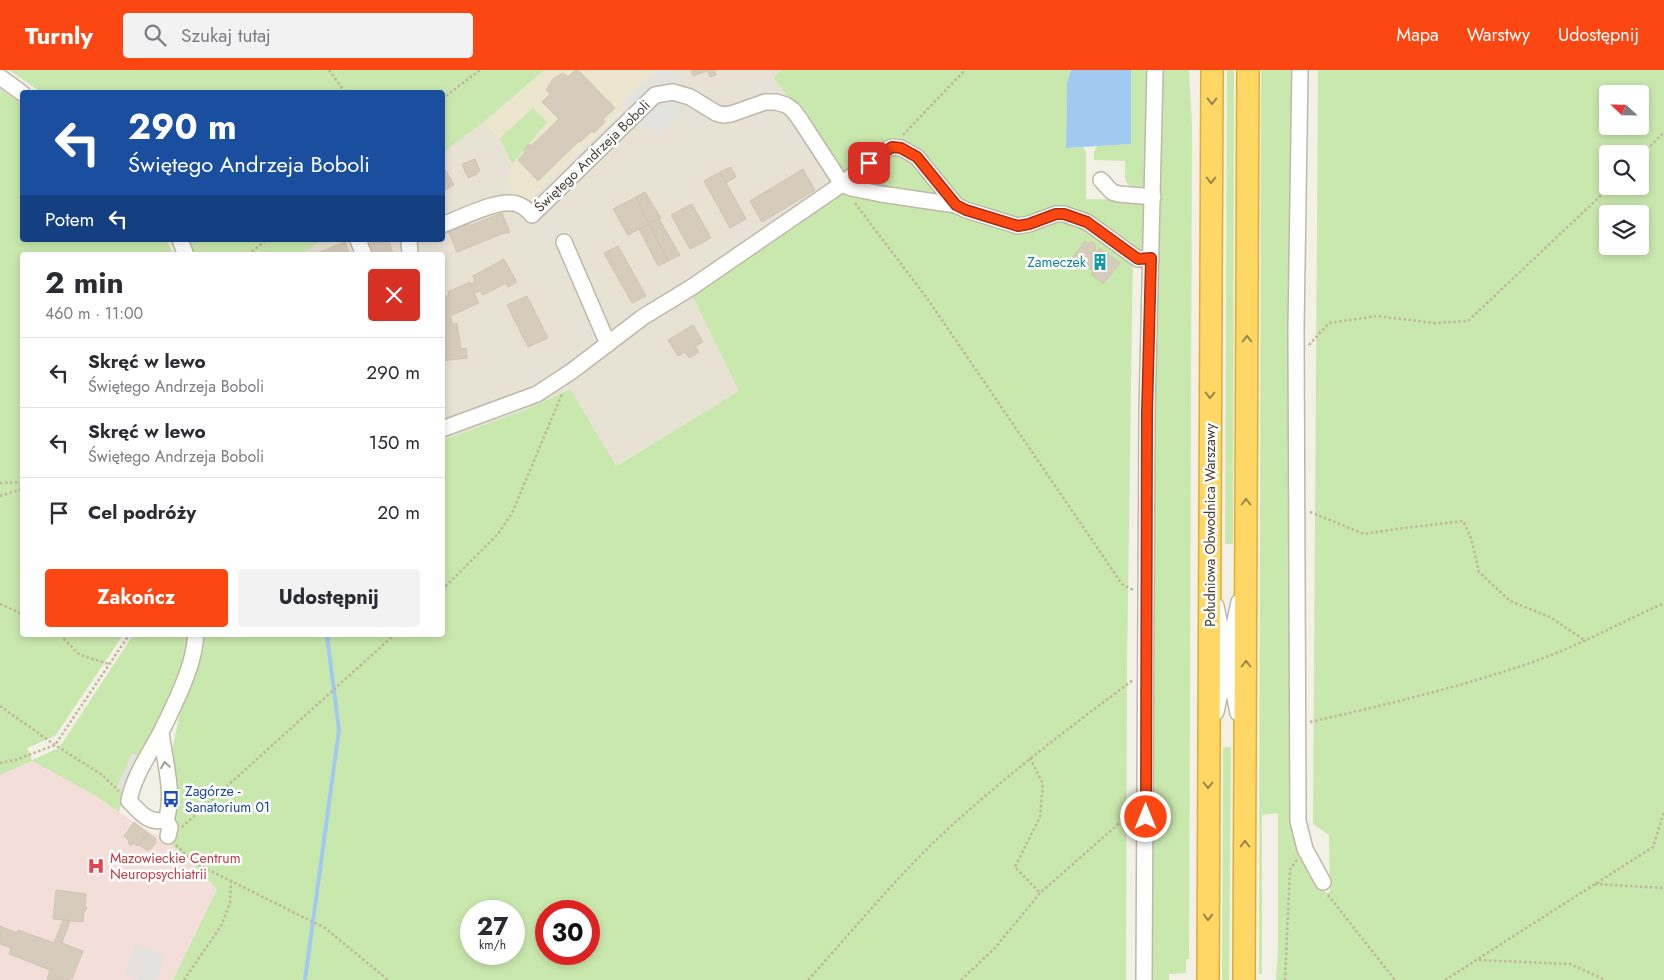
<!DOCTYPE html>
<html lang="pl">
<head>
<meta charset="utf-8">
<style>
  body { margin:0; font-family:Jost,sans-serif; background:#f2f2f3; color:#2b2b33; height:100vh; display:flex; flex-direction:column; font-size:19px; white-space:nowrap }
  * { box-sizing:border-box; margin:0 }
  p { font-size:16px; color:#7c7c81 }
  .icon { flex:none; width:28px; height:28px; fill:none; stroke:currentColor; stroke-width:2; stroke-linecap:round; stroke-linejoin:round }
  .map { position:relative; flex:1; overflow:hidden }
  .details { position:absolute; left:20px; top:182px; width:425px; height:385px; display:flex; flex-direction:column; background:#fff; border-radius:5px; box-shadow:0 2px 8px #0003 }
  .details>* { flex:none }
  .guide { position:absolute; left:20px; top:20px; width:425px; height:152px; border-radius:5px; box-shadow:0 2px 8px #0003; background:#1a4fa0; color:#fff; overflow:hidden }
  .needle { width:32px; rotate:292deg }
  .buttons { position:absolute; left:1599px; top:15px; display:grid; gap:10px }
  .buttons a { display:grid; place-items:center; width:50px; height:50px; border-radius:5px; background:#fff; box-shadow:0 2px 8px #0003; font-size:25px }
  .speed { position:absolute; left:460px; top:830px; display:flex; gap:10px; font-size:25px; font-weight:700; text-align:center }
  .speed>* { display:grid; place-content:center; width:65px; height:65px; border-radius:50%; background:#fff; box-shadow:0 2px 8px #0003; line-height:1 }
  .speed small { font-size:12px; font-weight:400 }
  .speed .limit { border:8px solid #d22; background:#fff; color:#111 }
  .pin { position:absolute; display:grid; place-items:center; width:42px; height:42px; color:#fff; margin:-21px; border-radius:10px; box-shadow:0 2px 8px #0006 }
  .me { position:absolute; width:55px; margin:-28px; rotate:0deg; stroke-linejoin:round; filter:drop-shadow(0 0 4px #0008) }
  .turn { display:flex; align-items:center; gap:18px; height:105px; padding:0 25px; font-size:22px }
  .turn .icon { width:65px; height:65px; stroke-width:2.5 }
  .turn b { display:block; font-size:35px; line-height:42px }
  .then { display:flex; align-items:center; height:48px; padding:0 25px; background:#0003; gap:10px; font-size:19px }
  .round { display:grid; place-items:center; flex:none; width:52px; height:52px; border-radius:5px; background:#f2f2f3 }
  .summary { display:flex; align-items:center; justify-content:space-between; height:85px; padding:0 25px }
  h1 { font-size:30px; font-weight:700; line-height:38px }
  .button { display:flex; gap:10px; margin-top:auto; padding:10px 25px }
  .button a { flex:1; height:58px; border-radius:5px; background:#fd4713; color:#fff; font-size:20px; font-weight:700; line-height:58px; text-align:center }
  .button a+a { background:#f2f2f3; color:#2b2b33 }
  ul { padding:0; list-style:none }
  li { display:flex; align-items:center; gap:15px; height:70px; padding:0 25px; border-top:1px solid #e1e1e2 }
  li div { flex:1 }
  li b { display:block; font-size:19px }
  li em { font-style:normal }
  header { display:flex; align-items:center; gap:30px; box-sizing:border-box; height:70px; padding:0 25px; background:#fd4713; color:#fff }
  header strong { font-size:24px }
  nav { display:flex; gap:28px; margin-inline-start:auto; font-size:18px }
  .search { width:350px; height:45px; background:#f2f2f3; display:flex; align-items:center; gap:12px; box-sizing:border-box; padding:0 18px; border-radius:5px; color:#7c7c81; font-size:19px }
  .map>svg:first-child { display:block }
</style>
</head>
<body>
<header>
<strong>Turnly</strong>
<div class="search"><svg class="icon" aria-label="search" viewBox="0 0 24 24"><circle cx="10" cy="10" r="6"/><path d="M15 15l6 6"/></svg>Szukaj tutaj</div>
<nav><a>Mapa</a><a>Warstwy</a><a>Udostępnij</a></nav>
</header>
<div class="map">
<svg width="1664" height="910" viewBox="0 0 1664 910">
  <rect width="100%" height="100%" fill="#f3f0e6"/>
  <polygon fill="#e7e2d4" points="657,0 782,0 773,7 854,116 739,321 615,396 569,319 527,339 443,370 442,185 301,185 322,170 442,170 443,82 484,52 500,68 528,131 626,37 622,33"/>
  <polygon fill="#ece6cf" points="544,0 657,0 623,33 626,36 527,132 508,114 512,94 500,68 484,52"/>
  <polygon fill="#f4ded9" points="32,691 91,723 139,756 169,772 217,819 173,910 0,910 0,705"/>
  <g fill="#c9e8ae" fill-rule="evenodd">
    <polygon points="9,0 544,0 484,52 443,82 442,22 41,22"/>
    <path d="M782,0h289l-4,13 -1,65 17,-1 3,5v47l55,1 4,2 1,47 -13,1 -6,416 -1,314h-953l44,-91 -48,-47 6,-17 -4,-70 9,-43 19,-56 3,-21h240l1,-195 84,-31 43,-20 46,77 123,-75 -46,-94 161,-111 -81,-109zM471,841h43v43h-43zM546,841h43v43h-43z"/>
    <path d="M1131,0h19l-2,115 -9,5c-18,-5 -13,-13 -14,-29l-31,-1v-8l3,-6 34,-2z"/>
    <polygon points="1163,0 1189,0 1192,55 1189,889 1186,889 1186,903 1169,904 1169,910 1149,910 1154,278"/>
    <polygon points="1227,0 1234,0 1233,474 1225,474"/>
    <path d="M1261,0h33l4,772 7,25 21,26 4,-1 -1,-57 -16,-11 5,-754h346v910h-388l2,-32v-135l-16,2v159h-3zM1608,24h32v32h-32zM1608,84h32v32h-32zM1608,144h32v32h-32z"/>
    <polygon points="0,19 22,34 22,170 167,170 173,185 22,185 22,565 123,565 55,666 27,678 32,690 59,678 133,565 188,565 183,596 159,654 141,687 132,684 117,718 125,722 119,742 91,723 32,691 0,705"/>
    <polygon points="533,38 547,52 512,94 500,68"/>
    <polygon points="188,170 322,170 301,185 195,185"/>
    <polygon points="1223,677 1231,677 1229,910 1222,910"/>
  </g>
  <g fill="#e4e2de">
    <polygon points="657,0 673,0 682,9 668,23 685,40 657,67 622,33"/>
    <polygon points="132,683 141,687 125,722 117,718"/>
    <polygon points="135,874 165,886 157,910 139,910 125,905"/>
  </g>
  <polygon fill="#a1caf1" points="1071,0 1131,0 1131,74 1066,78 1067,13"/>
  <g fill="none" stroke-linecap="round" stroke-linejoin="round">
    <polyline stroke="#a1caf1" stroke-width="4" points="305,910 339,660 327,565"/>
  </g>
  <g fill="#d5ccbb" stroke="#d0c5ae">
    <polygon points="575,0 578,0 615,38 603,49 605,52 594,63 592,61 580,72 579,71 538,111 518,90 525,82 524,80 529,74 531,76 559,49 542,32 550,24 546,20 553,9 563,3 568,7"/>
    <polygon points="691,0 715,0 716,5 710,7 707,1 693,6"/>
    <polygon points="475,89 480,101 477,102 478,104 468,108 462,94"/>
    <polygon points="443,96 454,115 442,122 442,97"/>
    <polygon points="731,97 736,107 726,113 720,102"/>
    <polygon points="803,99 815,120 762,152 750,131"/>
    <polygon points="720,102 746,149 730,158 704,111"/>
    <polygon points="645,122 661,148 649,154 636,127"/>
    <polygon points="636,127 649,154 628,165 613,139"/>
    <polygon points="692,134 711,168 690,179 671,145"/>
    <polygon points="502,143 510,162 509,163 504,163 457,182 448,160 468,152 469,156"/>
    <polygon points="659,149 680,185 668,191 649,154"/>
    <polygon points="649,154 668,191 658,196 639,159"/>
    <polygon points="372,170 388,170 394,185 374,185 368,171"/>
    <polygon points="1085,171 1088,173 1091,172 1094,173 1096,177 1095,180 1097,182 1100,178 1120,193 1103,214 1091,204 1093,201 1073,187"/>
    <polygon points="345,172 350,185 312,185"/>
    <polygon points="618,176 646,226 632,233 604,183"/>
    <polygon points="504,189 517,212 508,217 506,213 483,225 480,221 474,223 479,233 450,246 453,254 457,253 461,279 466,278 467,288 442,291 442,255 444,255 442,252 442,228 449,225 448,222 470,212 470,214 475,212 473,206"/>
    <polygon points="527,226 548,268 528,277 507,235"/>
    <polygon points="693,255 703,272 695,276 699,282 689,288 685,282 678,286 668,270"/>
    <polygon points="134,752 148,763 138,776 133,773 131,776 128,773 129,770 124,766"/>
    <polygon points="148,763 156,769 155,771 156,772 151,779 149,778 148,781 139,775"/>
    <polygon points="56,820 86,824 85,836 87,838 84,843 83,852 53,849"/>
    <polygon points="63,850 70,851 62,873 83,881 72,909 70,908 69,910 47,910 50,900 9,884 11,878 0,874 0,856 17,863 18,860 54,873"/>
  </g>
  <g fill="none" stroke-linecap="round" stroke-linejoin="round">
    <g stroke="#bfb8a8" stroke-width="18">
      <g id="minor">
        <polyline points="1300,0 1296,259 1298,751 1305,779 1323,812"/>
        <polyline points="0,7 22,23"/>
        <polyline points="1101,110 1112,122 1119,124 1153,127"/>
        <path d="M442,155c19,-7 57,-27 75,-21 6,2 11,6 15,11l123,-120 18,-3 17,5 26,16 7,2 8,-1 34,-12h11l10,3 7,5 8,11 41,63 40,-32 10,-5 9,1 16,9 39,48 10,5 52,16 11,-2 27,-10h8l23,8 51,37 13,-1"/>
        <polyline points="180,170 186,185"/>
        <polyline points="358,170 364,185"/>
        <polyline points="409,170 410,185"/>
        <polyline points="564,172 608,274"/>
        <polyline points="442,359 537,324 572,301 643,247 692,217 842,114 851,118 881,124 956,135"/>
        <polyline points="1216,536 1238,643"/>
        <polyline points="1216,642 1239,532"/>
        <path d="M161,662c3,28 14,61 5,88 -18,4 -25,-7 -37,-19 5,-26 20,-46 32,-69 10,-20 26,-53 31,-74 2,-8 3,-15 4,-23"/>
        <polyline points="166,750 170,757 168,766"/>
        <polyline points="1144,910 1147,343 1155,0"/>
      </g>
    </g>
    <g stroke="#dfad33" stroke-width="24">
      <g id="highway">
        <polyline points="1208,910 1212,0"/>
        <polyline points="1244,910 1248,0"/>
      </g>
    </g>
    <g stroke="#c1b599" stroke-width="2.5" stroke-dasharray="2.5 2.5" stroke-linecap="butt">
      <polyline points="329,0 345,22"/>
      <polyline points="442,29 480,0"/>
      <polyline points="903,65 965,0"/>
      <polyline points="1640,87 1664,62"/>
      <polyline points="855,133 929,231 1122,514 1133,520"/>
      <polyline points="248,185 266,170"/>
      <polyline points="1309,275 1329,253 1377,246 1435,253 1468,251 1611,116"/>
      <polyline points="0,413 22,412"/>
      <polyline points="0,426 22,419"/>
      <polyline points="1310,442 1364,464 1396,459 1463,451 1471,468 1479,502 1510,531 1550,547 1586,571"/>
      <polyline points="442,520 498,464 512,443 562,324"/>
      <polyline points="0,534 22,544"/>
      <polyline points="60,565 80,585 109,594"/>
      <polyline points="0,636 55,675 101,704 119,721"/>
      <path d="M1310,652c75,-17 150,-35 223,-60 45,-16 87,-39 131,-59"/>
      <polyline points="1030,688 1043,714 1040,747 1015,797 1040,823"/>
      <polyline points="0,693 15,690 55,675 129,565"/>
      <polyline points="182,757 394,565"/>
      <polyline points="176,775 195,793 325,858 388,910"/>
      <polyline points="1595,814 1664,818"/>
      <polyline points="1328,825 1395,910"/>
      <polyline points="1479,890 1570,894 1606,910"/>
      <polyline points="184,910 221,856 230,833 231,812"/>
      <path d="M808,910c39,-43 76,-88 117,-129 64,-63 136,-117 208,-171"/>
      <polyline points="961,910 994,879 1040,823 1132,742"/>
      <polyline points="1285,910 1290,799 1297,790"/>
      <polyline points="1445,910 1653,777 1664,742"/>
    </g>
    <use href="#minor" stroke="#fff" stroke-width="15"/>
    <use href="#highway" stroke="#ffd765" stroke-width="21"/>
  </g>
  <defs><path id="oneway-chevron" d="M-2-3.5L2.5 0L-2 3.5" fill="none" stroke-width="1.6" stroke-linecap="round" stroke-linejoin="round" transform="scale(1.25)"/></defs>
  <g stroke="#99844b">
    <use href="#oneway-chevron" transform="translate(1212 31) rotate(90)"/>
    <use href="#oneway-chevron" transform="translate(1211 110) rotate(90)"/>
    <use href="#oneway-chevron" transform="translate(1247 269) rotate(-90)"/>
    <use href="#oneway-chevron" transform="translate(1210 325) rotate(90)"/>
    <use href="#oneway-chevron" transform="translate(1246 432) rotate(-90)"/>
    <use href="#oneway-chevron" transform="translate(1246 594) rotate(-90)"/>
    <use href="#oneway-chevron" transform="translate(1208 715) rotate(90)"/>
    <use href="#oneway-chevron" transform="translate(1245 774) rotate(-90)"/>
    <use href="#oneway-chevron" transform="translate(1208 847) rotate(90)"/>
  </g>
  <use stroke="#a2a09a" href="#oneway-chevron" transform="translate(165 695) rotate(-99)"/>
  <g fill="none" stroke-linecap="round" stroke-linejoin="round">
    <g stroke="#a42e0c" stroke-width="12">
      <polyline id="route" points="869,93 892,77 901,78 917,87 956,135 966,140 1018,156 1029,154 1056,144 1064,144 1087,152 1138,189 1151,188 1147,343 1146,747"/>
    </g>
    <use href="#route" stroke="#fd4713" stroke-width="9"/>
  </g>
  <defs>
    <g id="building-bare" transform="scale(1.35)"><path d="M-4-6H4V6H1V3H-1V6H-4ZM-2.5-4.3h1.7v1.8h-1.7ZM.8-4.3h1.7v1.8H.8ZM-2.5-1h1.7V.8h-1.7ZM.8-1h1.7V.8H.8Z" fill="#0f9aa8" stroke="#fff" stroke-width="2.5" paint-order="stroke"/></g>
    <g id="bus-bare" transform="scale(1.35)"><path d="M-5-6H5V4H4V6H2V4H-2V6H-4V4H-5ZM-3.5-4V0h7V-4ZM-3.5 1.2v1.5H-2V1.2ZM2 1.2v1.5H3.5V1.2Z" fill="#1a4fb4" stroke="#fff" stroke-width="2.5" paint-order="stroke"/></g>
    <g id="hospital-bare" transform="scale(1.35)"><path d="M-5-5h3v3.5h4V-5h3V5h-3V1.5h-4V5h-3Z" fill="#e0444e" stroke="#fff" stroke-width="2.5" paint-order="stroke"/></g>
  </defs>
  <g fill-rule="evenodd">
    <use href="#building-bare" x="1100" y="192"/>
    <use href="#bus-bare" x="171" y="729"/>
    <use href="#hospital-bare" x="96" y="796"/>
  </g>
  <g text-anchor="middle" stroke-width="5" stroke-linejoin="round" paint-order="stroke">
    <g font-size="14" fill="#464035" stroke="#fff">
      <text transform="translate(592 86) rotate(-44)" y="5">Świętego Andrzeja Boboli</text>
      <text transform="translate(1210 455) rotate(-90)" y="5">Południowa Obwodnica Warszawy</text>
    </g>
    <g font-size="14" fill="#0d838f" stroke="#fff" text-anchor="end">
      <text x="1086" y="197">Zameczek</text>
    </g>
    <g font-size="14" fill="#164399" stroke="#fff" text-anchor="start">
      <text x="185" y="726">Zagórze -<tspan x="185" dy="16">Sanatorium 01</tspan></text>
    </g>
    <g font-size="14" fill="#be3a42" stroke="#fff" text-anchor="start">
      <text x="110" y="793">Mazowieckie Centrum<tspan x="110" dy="16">Neuropsychiatrii</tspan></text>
    </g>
  </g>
</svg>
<div class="buttons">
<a><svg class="needle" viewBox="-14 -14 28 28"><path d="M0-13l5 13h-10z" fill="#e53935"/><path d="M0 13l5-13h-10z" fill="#7c7c81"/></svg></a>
<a><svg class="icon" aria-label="search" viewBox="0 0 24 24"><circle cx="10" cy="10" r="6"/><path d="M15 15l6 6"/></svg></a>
<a><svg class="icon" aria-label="layers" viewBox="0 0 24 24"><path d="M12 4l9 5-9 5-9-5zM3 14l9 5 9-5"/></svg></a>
</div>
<div class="speed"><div>27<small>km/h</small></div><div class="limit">30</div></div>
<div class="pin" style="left:869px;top:93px;background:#d93025"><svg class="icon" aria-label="arrive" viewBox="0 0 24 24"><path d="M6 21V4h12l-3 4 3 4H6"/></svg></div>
<svg class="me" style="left:1146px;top:747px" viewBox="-20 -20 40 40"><circle r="17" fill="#fd4713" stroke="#fff" stroke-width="3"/><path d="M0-11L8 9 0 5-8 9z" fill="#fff"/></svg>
<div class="guide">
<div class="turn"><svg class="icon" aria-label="left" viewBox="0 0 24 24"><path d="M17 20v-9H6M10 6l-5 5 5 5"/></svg><div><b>290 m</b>Świętego Andrzeja Boboli</div></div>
<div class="then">Potem<svg class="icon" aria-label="left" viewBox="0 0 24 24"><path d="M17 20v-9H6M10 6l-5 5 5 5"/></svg></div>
</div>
<section class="details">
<div class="summary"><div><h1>2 min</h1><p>460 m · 11:00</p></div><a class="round" style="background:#d93025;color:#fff"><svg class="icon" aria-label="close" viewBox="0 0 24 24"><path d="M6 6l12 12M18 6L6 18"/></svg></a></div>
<ul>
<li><svg class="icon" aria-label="left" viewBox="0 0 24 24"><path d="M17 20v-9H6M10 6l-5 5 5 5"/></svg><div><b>Skręć w lewo</b><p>Świętego Andrzeja Boboli</p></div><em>290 m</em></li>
<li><svg class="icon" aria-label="left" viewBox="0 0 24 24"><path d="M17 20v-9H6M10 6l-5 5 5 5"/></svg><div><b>Skręć w lewo</b><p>Świętego Andrzeja Boboli</p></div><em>150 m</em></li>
<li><svg class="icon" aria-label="arrive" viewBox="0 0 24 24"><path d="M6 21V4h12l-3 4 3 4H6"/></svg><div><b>Cel podróży</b></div><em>20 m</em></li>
</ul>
<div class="button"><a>Zakończ</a><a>Udostępnij</a></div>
</section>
</div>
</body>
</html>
